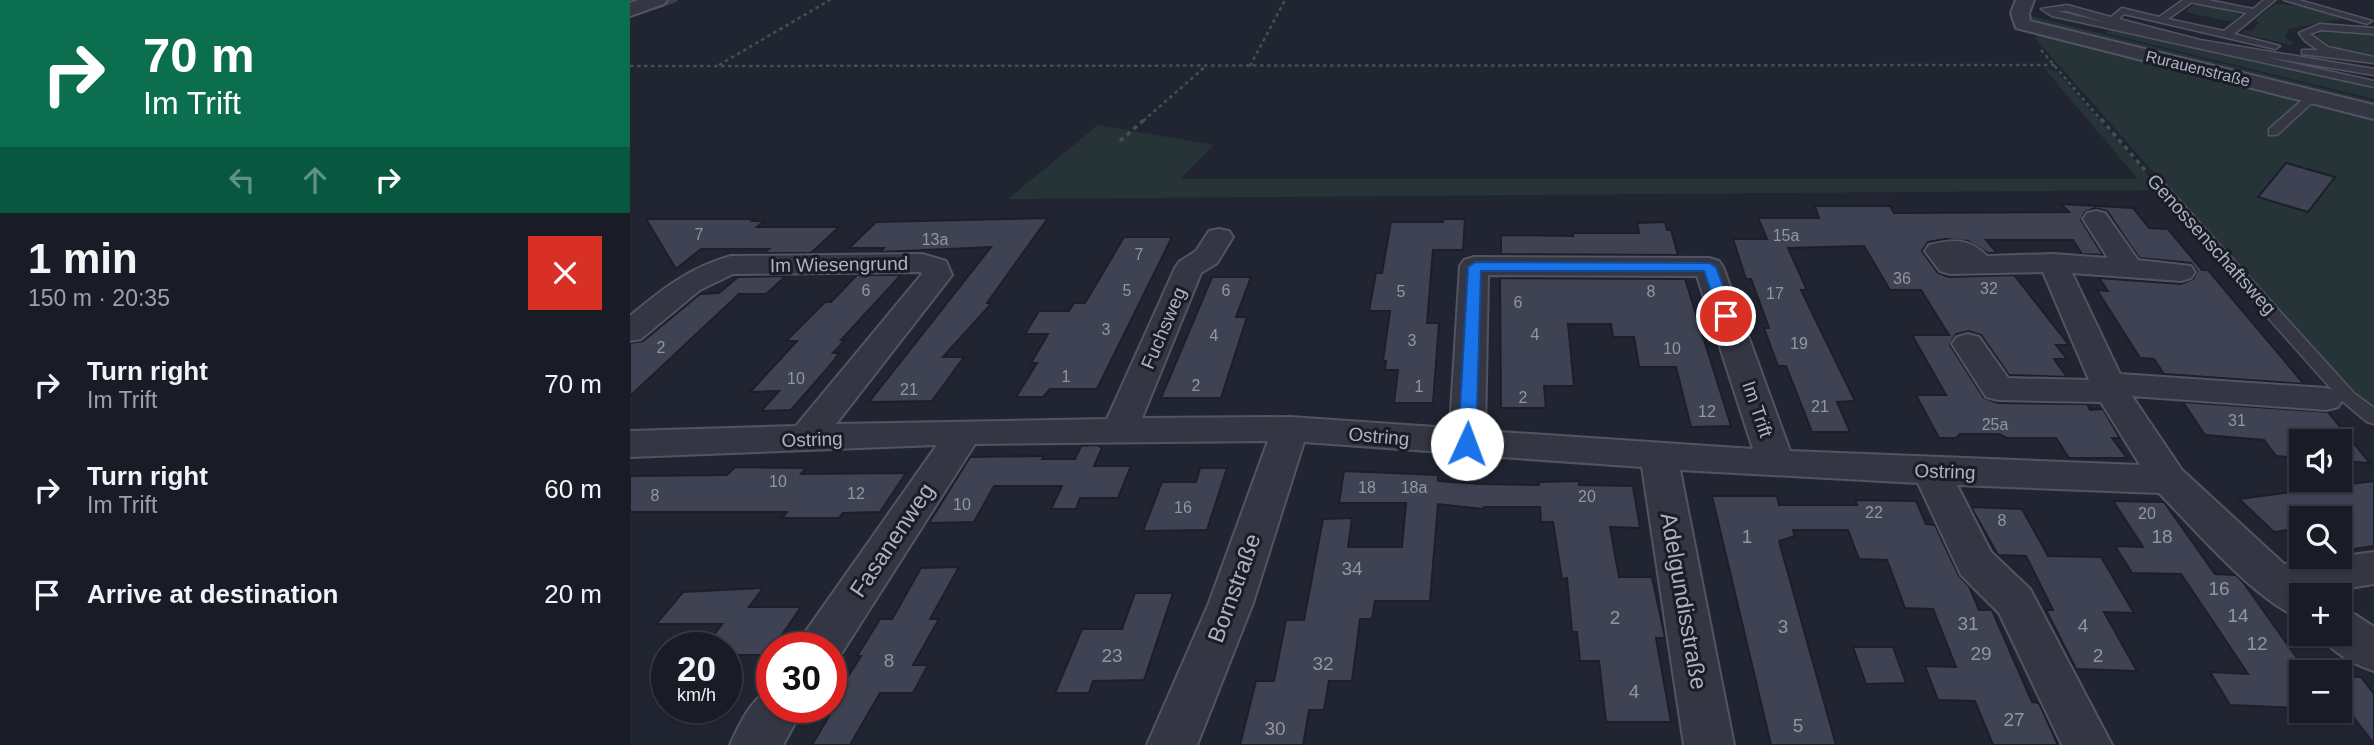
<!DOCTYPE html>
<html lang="en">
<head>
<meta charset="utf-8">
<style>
  body { margin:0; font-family:Helvetica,sans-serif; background:#262932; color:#f1f3f6; height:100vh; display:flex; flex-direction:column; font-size:26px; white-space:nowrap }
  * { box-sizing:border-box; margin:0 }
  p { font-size:23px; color:#9fa1a7 }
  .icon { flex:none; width:38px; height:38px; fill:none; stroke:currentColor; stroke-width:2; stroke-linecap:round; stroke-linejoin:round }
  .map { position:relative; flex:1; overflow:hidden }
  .details { display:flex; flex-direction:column; background:#191c26; width:630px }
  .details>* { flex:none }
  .banner { background:#0b6e4f; color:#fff; overflow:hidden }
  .fabs { position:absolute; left:1659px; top:429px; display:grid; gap:14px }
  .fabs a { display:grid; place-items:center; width:63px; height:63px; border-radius:0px; background:#191c26; box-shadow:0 2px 5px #0004,0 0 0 2px #373a43; font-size:35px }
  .speed { position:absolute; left:21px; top:632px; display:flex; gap:14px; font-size:35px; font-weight:700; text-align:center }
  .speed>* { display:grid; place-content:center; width:91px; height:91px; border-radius:50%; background:#191c26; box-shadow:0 2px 5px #0004,0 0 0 2px #373a43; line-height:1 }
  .speed small { font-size:18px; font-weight:400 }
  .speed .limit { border:10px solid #d22; background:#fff; color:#111 }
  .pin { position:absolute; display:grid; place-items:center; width:60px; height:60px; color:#fff; margin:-30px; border:4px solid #fff; border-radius:50%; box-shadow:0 2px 7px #0007 }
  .me { position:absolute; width:77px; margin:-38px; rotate:2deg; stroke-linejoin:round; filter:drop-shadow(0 0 5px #0008) }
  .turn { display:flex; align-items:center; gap:24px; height:147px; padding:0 28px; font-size:32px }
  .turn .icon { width:91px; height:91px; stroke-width:2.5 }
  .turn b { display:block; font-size:49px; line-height:60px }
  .lanes { display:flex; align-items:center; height:66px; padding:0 28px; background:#0003; justify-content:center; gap:35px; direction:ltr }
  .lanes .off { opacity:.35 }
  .round { display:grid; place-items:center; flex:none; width:74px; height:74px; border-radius:0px; background:#262932 }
  .head { display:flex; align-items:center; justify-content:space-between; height:119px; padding:0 28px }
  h1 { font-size:42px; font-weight:800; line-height:52px }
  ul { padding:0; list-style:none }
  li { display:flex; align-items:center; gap:21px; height:105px; padding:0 28px }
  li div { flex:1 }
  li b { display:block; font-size:26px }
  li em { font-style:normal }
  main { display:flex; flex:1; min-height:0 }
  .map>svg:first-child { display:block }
</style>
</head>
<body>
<main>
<section class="details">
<div class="banner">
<div class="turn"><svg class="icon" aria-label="right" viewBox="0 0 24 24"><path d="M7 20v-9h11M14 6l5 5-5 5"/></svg><div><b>70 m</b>Im Trift</div></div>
<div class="lanes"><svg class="icon off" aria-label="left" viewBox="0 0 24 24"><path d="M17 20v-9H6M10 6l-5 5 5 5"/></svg><svg class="icon off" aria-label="ahead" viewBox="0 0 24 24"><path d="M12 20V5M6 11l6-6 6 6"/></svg><svg class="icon" aria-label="right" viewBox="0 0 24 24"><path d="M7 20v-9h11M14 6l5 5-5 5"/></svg></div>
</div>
<div class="head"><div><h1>1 min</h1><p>150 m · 20:35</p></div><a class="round" style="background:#d93025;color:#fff"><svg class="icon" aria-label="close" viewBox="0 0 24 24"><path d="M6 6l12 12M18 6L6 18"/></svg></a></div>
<ul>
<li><svg class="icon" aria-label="right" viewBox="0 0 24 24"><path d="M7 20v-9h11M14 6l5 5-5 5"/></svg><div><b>Turn right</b><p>Im Trift</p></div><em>70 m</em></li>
<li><svg class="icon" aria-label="right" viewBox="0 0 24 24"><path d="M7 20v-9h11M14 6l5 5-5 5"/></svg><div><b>Turn right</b><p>Im Trift</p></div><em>60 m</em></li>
<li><svg class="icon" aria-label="arrive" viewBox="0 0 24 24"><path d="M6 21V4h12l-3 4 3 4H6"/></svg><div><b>Arrive at destination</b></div><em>20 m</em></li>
</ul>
</section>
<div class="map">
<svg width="1744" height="745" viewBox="0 0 1744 745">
  <rect width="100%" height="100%" fill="#212532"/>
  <g fill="#273437">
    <polygon points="1572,4 1610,14 1604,21 1597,21 1555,12 1563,5"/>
    <polygon points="1645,4 1675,6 1717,18 1658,29 1655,37 1663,44 1660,45 1612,33 1614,30 1621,31 1629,23 1625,20"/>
    <polygon points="1396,15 1744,101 1744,108 1403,23"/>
    <polygon points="1491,29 1744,87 1744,99 1475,33 1480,30"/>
    <polygon points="1697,30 1744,34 1744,57 1703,47 1686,37 1690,32"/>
    <polygon points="1413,32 1744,115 1744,408 1686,356 1405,38"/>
    <polygon points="1413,67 1427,72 1531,190 378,199 468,125 584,145 550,179 1508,179"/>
  </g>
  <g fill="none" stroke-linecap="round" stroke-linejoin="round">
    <polyline stroke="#393f5a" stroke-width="5" points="25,7 45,0"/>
  </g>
  <g fill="#3e4252" stroke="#1c1e29" stroke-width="2">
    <polygon points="1656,163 1705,177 1678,212 1628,197"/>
    <polygon points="1431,204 1503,208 1519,228 1538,229 1572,270 1578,270 1674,384 1534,374 1524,359 1510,358 1467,290 1478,291 1469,278 1551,284 1563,279 1567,271 1561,263 1509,258 1477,211 1465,208 1455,212 1451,220 1473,255 1452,254 1443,240 1356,240 1367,253 1358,253 1338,241 1315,239 1298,242 1292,251 1308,273 1319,277 1384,275 1439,345 1426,345 1437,359 1424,359 1437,377 1379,375 1351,335 1339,331 1326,334 1320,345 1354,398 1368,403 1457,404 1460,410 1473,409 1490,438 1482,438 1497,458 1439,458 1426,438 1377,438 1369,434 1330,434 1326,438 1309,438 1286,395 1316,395 1282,335 1319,335 1291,290 1260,290 1234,246 1158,248 1177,290 1171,290 1225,401 1207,402 1220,432 1182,432 1156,366 1148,366 1134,328 1139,328 1121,279 1116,279 1103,239 1137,239 1128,218 1189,218 1185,206 1260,206 1264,213 1439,212"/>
    <polygon points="418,218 357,303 362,303 313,357 334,357 302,401 239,402 361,247 250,252 254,248 219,248 246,222"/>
    <polygon points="16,219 125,219 122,221 134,221 127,227 209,227 181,253 134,253 139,249 71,249 46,269"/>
    <polygon points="813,219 835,219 833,250 803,250 797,323 809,323 803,403 764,403 768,370 755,370 756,361 753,361 760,311 739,311 746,273 752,273 761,222 813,222"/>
    <polygon points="1035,222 1037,230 1041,230 1048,255 871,254 871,235 943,236 943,233 1009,233 1007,223"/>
    <polygon points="494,237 542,237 467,389 420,389 413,397 386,397 407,363 401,363 418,334 395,334 409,311 439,311 444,303 455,303"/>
    <polygon points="227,275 271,275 211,340 215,340 203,353 209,353 203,362 161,410 131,411 149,391 120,392 167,341 156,341 195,302 201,302"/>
    <polygon points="156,276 136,294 109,294 0,396 0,343 13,341 70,294 89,293 108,277"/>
    <polygon points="582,277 621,277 606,317 617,317 591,398 531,398"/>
    <polygon points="870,278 1055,279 1101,426 1061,427 1046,367 1009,367 1004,337 983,337 981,324 938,324 944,386 914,386 916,408 871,408"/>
    <polygon points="1553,402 1698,412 1740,463 1710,461 1710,441 1671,441 1671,458 1646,456 1634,440 1575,435"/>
    <polygon points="467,445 472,448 464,466 501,466 488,498 450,498 446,509 421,509 432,486 364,486 344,522 299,523 340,457 414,456 412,459 445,459 451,446"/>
    <polygon points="105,467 176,468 171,474 276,473 250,512 213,513 209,518 152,518 157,512 0,512 0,476 97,475"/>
    <polygon points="570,468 597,468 577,530 513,531 532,482 566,482"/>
    <polygon points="714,471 808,475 808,481 852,484 909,485 909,482 949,481 949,485 1003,486 1010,528 980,527 989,577 1022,577 1035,638 1026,638 1041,722 976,722 969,661 950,661 947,632 942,632 937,578 932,579 923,522 911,522 910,507 854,507 853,509 808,504 800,601 745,601 742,619 730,619 722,681 699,681 694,710 679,710 673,745 610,745 626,681 644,681 656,620 674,620 693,519 722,518 718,547 772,547 776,503 709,503"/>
    <polygon points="1744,481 1744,546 1710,551 1710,518 1671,518 1671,543 1658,530 1644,532 1609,499"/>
    <polygon points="1082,496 1147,496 1149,505 1227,505 1225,500 1286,501 1296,524 1305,525 1329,576 1339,586 1349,610 1362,610 1402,702 1409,703 1428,745 1363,745 1345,701 1308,700 1295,666 1326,667 1303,609 1275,608 1257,560 1229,559 1218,530 1163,530 1165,536 1149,541 1206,745 1141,745"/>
    <polygon points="1483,501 1534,502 1585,574 1606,575 1613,582 1677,672 1671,672 1671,708 1600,705 1580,672 1618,674 1551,574 1502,573 1485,546 1513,547"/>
    <polygon points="1341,507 1392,509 1418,556 1471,557 1504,613 1474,612 1507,671 1446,669 1416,610 1423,610 1396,556 1368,555"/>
    <polygon points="329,567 300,619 309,619 283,665 298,665 283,693 250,693 220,745 182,745 212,694 207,694 231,656 227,656 250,619 262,619 291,568"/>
    <polygon points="133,588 119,607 171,607 138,655 96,655 96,648 74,648 92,624 26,624 53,592"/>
    <polygon points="505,593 543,593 514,680 463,681 459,693 425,693 452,629 492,629"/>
    <polygon points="1223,647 1263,647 1276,683 1236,684"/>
    <polygon points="1710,676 1731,677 1744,694 1744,744 1717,709 1710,708"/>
  </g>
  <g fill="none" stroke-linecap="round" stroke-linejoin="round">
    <g stroke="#525461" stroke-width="3">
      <g id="service">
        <path d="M1553,0h25l45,9 11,-9h11l-41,34 46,12 -5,3 -151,-35 -5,5 81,21 174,29v6l-108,-18 108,24v6l-322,-71 -11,-7 26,-4 44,12 11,-9 37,9zM1562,2l2,1 53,10 -23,18 -56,-12zM1427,11h10l41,12z"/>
        <polygon points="1654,0 1669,0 1742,21 1737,24"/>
        <polygon points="1690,24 1744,28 1744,34 1691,30 1680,34 1698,47 1744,57 1744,63 1672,54 1672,50 1688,50 1675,41 1669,33"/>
        <polygon points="1678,95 1688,97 1647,135 1639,135 1639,129"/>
        <polygon points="1527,180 1532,181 1724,393 1744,408 1744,424 1737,422 1712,401 1522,187 1522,181"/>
      </g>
    </g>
    <g stroke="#525461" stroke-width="4">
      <g id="minor">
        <polygon points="1386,0 1404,0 1399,13 1400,21 1744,105 1744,119 1386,28 1381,13"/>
        <path d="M1466,211l9,2 33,47 53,6 4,6 -4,6 -10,3 -109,-8 48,101 206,14 12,3 5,8 -5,8 -12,3 -194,-14 50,74 102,94 90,-12v32l-55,9 1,2h-19v23c-44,-15 -107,-90 -142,-125l-202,-8 34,67 39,37 82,156h-50l-63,-132 -38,-38 -43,-92 -238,-13 54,275h-50l-42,-278 -169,-12 -6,2 -11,-4 -152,-11 -51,161 -56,142h-50l62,-142 59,-162 -293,3 -139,218 -5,1v-15h-33l6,-14 133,-189 -307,12v-26l166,-5 126,-152 -1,-2 -188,2 -33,16 -59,49 -11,2v-25c31,-26 60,-49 101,-60l191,-2 24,7 6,14 -116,149 271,-5 68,-151 4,-6 17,-11 13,-20 10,-2 10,2 4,6 -16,26 -16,10 -59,145 148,-1 160,11 10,-162 4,-6 10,-3 235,1 10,3 4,6 67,184 350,14 -39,-63 -103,-2 -12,-3 -34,-53 5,-7 11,-3 11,3 29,41 81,2 -46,-108 -93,2 -10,-3 -15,-20 4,-6c24,-6 40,-7 58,11l66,-2 55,4 -25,-39 4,-6zM858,275l209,1 56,173 -268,-18z"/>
        <path d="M1710,609l16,6 18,12v44c-18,-6 -45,-19 -53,-37h19z"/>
        <path d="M142,689v18h32l-21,38h-53c8,-18 22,-49 42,-56z"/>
      </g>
    </g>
    <g stroke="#525461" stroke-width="4">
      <polygon id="tertiary" points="8,0 37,0 34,4 0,16 0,3"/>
    </g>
    <g stroke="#444f55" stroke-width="2.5" stroke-dasharray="3.5 3.5" stroke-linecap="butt">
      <polyline points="1411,50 1472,121"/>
      <polyline points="89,65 200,0"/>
      <polyline points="0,66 1425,65"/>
      <polyline points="620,66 655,0"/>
      <polyline points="513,121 576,66"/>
    </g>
    <g stroke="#444f55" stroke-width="3.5" stroke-dasharray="4.5 4.5" stroke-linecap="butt">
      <polyline points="1471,119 1515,170"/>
      <polyline points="490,141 515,119"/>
    </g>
    <use href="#service" fill="#343743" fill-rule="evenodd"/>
    <use href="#minor" fill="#343743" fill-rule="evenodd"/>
    <use href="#tertiary" fill="#343743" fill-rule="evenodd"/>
  </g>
  <polygon fill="#1a73e8" stroke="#114b97" stroke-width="2" points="845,262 1079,263 1086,267 1104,316 1096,321 1089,316 1074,271 851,271 846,444 837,450 828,444 838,267"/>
  <g text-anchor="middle" stroke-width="6" stroke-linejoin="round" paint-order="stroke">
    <g font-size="16" fill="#aeb1c0" stroke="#1a1c27">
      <text transform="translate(1568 68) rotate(14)" y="6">Rurauenstraße</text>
    </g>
    <g font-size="16" fill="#9295a4">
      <text x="69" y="240">7</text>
      <text x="1156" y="241">15a</text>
      <text x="305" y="245">13a</text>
      <text x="509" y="260">7</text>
      <text x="1272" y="284">36</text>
      <text x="1359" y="294">32</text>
      <text x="236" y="296">6</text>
      <text x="497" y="296">5</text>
      <text x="596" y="296">6</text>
      <text x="771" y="297">5</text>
      <text x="1021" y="297">8</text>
      <text x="1145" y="299">17</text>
      <text x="888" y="308">6</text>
      <text x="476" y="335">3</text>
      <text x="905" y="340">4</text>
      <text x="584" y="341">4</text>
      <text x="782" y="346">3</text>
      <text x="1169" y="349">19</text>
      <text x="31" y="353">2</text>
      <text x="1042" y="354">10</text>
      <text x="436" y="382">1</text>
      <text x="166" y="384">10</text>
      <text x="566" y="391">2</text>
      <text x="789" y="392">1</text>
      <text x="279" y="395">21</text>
      <text x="893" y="403">2</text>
      <text x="1190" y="412">21</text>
      <text x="1077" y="417">12</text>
      <text x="1607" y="426">31</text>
      <text x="1365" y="430">25a</text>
      <text x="148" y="487">10</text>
      <text x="737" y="493">18</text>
      <text x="784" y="493">18a</text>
      <text x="226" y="499">12</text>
      <text x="25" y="501">8</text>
      <text x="957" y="502">20</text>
      <text x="332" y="510">10</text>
      <text x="553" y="513">16</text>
      <text x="1244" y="518">22</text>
      <text x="1517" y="519">20</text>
      <text x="1372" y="526">8</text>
    </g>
    <g font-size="19" fill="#aeb1c0" stroke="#1a1c27">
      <text transform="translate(1582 244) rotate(48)" y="7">Genossenschaftsweg</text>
      <text transform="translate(209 264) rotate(-1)" y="7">Im Wiesengrund</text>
      <text transform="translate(533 328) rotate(-67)" y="7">Fuchsweg</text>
      <text transform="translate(1128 409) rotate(71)" y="7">Im Trift</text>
      <text transform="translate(749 436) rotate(5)" y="7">Ostring</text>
      <text transform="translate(182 439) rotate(-2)" y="7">Ostring</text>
      <text transform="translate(1315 471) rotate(2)" y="7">Ostring</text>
    </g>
    <g font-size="19" fill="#9295a4">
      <text x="1117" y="543">1</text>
      <text x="1532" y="543">18</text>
      <text x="722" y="575">34</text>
      <text x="1589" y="595">16</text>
      <text x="1608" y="622">14</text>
      <text x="985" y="624">2</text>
      <text x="1338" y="630">31</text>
      <text x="1453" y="632">4</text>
      <text x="1153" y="633">3</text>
      <text x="1627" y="650">12</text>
      <text x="1351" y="660">29</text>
      <text x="482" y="662">23</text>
      <text x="1468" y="662">2</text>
      <text x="259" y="667">8</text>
      <text x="693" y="670">32</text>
      <text x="1004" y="698">4</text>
      <text x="1384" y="726">27</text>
      <text x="1168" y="732">5</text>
      <text x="645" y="735">30</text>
    </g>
    <g font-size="23" fill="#aeb1c0" stroke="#1a1c27">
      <text transform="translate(262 540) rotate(-56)" y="8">Fasanenweg</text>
      <text transform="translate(604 588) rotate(-70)" y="8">Bornstraße</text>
      <text transform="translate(1054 601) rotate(80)" y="8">Adelgundisstraße</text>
    </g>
  </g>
</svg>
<div class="fabs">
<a><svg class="icon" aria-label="sound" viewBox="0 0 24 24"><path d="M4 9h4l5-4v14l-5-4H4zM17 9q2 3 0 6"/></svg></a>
<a><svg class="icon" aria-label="search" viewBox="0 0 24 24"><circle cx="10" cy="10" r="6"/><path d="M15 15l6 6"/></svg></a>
<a>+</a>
<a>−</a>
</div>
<div class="speed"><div>20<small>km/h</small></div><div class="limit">30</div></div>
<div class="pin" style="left:1096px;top:316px;background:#d93025"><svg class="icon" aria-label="arrive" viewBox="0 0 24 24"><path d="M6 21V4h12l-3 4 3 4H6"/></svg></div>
<svg class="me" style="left:837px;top:444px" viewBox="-20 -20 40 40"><circle r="19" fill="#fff"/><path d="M0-13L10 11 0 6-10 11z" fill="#1a73e8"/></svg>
</div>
</main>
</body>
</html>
